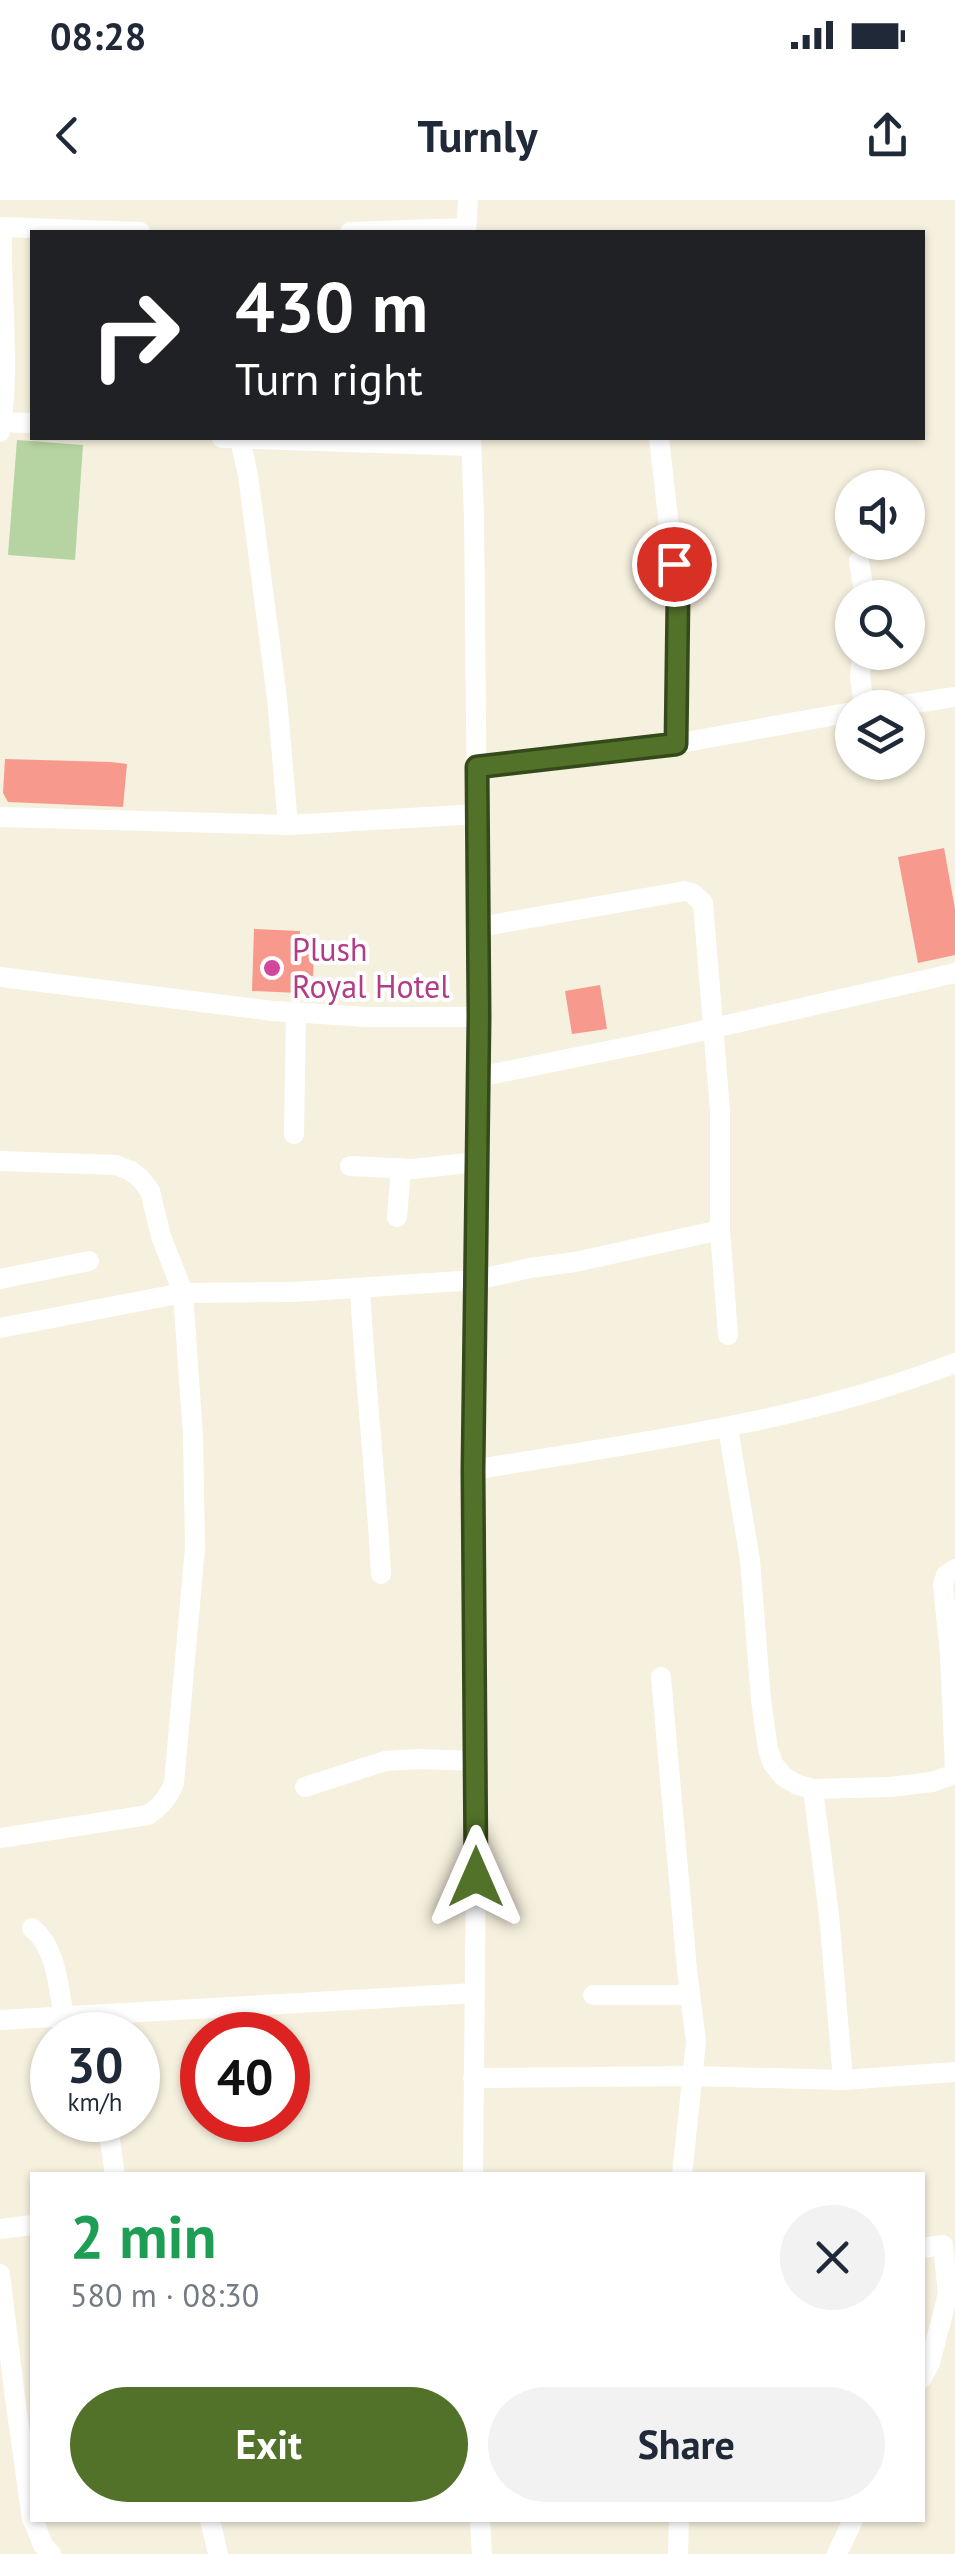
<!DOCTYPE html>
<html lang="en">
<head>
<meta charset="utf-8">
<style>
  body { margin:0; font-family:"PT Sans",sans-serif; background:#f2f2f3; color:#1f2937; height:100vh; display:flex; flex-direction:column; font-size:38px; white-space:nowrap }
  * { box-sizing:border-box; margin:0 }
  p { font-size:32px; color:#747a83 }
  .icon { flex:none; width:55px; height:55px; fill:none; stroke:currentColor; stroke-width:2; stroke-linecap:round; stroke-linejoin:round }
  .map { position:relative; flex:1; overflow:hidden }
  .panel { position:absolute; left:30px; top:1972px; width:895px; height:350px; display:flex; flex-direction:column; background:#fff; border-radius:0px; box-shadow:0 2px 8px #0004 }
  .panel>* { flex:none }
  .top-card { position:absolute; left:30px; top:30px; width:895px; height:210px; border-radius:0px; box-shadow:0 2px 8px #0004; background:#202124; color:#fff; overflow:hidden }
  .tools { position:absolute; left:835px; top:270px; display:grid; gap:20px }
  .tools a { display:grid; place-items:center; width:90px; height:90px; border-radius:50%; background:#fff; box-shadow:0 2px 8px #0004; font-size:50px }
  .speed { position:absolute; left:30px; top:1812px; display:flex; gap:20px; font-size:50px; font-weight:700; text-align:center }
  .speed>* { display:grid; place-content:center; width:130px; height:130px; border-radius:50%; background:#fff; box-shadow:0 2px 8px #0004; line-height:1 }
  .speed small { font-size:25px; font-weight:400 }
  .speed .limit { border:15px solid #d22; background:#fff; color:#111 }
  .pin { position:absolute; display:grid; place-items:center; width:85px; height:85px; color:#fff; margin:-42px; border:5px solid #fff; border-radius:50%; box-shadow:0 2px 10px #0007 }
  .me { position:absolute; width:110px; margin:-55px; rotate:0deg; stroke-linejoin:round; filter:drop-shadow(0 0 8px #0008) }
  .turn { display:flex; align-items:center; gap:35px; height:210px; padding:0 40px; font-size:45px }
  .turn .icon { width:130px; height:130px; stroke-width:2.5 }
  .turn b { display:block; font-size:70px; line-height:85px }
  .round { display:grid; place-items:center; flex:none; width:105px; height:105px; border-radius:52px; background:#f2f2f3 }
  .head { display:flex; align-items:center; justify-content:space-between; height:170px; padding:0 40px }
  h1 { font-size:60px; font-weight:700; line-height:75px; color:#1e9e55 }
  .button { display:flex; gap:20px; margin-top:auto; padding:20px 40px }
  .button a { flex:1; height:115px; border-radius:60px; background:#527229; color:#fff; font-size:40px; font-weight:700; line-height:115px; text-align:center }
  .button a+a { background:#f2f2f3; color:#1f2937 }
  .status { display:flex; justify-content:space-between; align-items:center; height:70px; padding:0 50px; background:#fff; direction:ltr }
  .status svg { height:28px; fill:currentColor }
  header { display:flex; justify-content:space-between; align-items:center; height:130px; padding:0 40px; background:#fff; font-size:45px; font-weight:700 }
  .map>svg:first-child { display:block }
</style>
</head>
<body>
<div class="status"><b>08:28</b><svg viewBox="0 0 49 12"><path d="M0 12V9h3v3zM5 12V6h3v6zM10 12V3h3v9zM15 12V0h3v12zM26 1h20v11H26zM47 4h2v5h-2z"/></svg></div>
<header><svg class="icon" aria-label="back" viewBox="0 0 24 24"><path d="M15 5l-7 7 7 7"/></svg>Turnly<svg class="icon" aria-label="share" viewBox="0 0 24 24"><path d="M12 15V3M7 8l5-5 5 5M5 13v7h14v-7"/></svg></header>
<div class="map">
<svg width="955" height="2354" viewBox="0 0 955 2354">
  <rect width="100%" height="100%" fill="#f6f0de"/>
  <polygon fill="#b6d4a1" points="17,240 83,245 75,360 8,355"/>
  <g fill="#f79a8d">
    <polygon points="5,559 111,562 127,564 123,607 8,602 3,593"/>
    <polygon points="944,648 955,709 955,755 918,763 898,657"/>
    <polygon points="254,729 300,731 300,752 314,752 313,776 299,775 299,793 252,791"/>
    <polygon points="600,785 607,829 572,834 565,791"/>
  </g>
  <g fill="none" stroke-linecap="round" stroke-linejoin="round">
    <g stroke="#fff" stroke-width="20">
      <path d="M0,27h2c-2,66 9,141 -2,205"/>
      <polyline points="2,27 140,32"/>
      <polyline points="350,32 466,28"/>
      <polyline points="466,32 468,0"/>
      <polyline points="0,222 32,223"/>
      <polyline points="222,238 471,246"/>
      <polyline points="471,238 474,316 479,817 473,1270 477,1561 473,1975"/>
      <polyline points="659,238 677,397 675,544"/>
      <polyline points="240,239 248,275 277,498 288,625"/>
      <polyline points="859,361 865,398"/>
      <polyline points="863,452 860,476 864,508"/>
      <polyline points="884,508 955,497"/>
      <polyline points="477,567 675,544 852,512"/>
      <polyline points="0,617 288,625 478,614"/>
      <polyline points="0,777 273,811 368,817 479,817"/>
      <polyline points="478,877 657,841 955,773"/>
      <polyline points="294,934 296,813"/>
      <path d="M0,961l116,4 15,6 9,7 10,13 11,45 22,57 10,143 2,112 -21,235c-6,15 -13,23 -26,32l-148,23"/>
      <polyline points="350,966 413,969 477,962"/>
      <polyline points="397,1017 401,968"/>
      <polyline points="720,1030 728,1135"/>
      <polyline points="0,1079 89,1061"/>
      <path d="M360,1088c5,95 16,190 21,286"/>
      <polyline points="0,1128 183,1093 294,1092 476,1080 530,1068 575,1062 720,1030 720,911 703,703 692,693 685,691 479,727"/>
      <polyline points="728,1228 750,1360 761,1500 768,1549 773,1564 784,1577 798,1585 813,1589 890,1587 932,1582 955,1574"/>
      <path d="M473,1270c162,-27 327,-47 482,-107"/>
      <polyline points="955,1369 946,1375 943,1385 950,1454 955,1568"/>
      <polyline points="661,1477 687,1770 696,1842 682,1975"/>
      <polyline points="305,1587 385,1561 417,1559 477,1561"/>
      <polyline points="813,1589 829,1715 843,1880"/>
      <path d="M32,1728c25,20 26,59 32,88"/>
      <polyline points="593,1795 690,1795"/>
      <polyline points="0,1820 475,1793"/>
      <polyline points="473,1878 692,1876 843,1880 955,1872"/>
      <polyline points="107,1920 115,1975"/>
      <polyline points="0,2029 32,2025"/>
      <polyline points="922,2048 943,2045 948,2094 930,2163 922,2178"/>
      <polyline points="0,2074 15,2198 32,2319"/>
      <polyline points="33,2320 43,2345 51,2354"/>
      <polyline points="210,2320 218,2354"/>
      <polyline points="480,2320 482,2354"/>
      <polyline points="678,2354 679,2320"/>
      <polyline points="837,2354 853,2320"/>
    </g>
  </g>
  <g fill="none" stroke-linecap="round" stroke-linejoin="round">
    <g stroke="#354a1b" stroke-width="25">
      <polyline id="route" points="476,1677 473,1270 479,817 477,567 676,544 678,396 674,364"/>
    </g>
    <use href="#route" stroke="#527229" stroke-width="18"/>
  </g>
  <circle fill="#d1479c" stroke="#fff" stroke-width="4" cx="272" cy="768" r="10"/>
  <g text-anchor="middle" stroke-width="8" stroke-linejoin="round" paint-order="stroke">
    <g font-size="32" fill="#b23c85" stroke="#fff" text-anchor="start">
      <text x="292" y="761">Plush<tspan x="292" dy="37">Royal Hotel</tspan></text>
    </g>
  </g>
</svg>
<div class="tools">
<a><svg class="icon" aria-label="sound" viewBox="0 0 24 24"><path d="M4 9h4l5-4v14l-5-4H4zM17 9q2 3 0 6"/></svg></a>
<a><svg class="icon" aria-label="search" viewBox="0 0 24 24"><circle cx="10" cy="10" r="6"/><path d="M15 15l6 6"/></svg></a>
<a><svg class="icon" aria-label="layers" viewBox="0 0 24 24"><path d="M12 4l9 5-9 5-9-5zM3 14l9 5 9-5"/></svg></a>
</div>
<div class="speed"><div>30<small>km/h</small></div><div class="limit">40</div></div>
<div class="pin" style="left:674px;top:364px;background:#d93025"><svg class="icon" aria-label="arrive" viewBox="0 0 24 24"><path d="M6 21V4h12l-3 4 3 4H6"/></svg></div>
<svg class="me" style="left:476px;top:1677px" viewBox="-20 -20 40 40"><path d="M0-17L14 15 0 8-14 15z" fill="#527229" stroke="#fff" stroke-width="4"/></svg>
<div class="top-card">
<div class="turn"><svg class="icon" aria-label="right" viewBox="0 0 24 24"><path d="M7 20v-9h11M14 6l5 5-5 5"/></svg><div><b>430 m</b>Turn right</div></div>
</div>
<section class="panel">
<div class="head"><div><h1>2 min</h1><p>580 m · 08:30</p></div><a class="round"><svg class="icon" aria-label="close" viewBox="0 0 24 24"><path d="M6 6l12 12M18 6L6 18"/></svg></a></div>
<div class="button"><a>Exit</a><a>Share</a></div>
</section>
</div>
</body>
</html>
